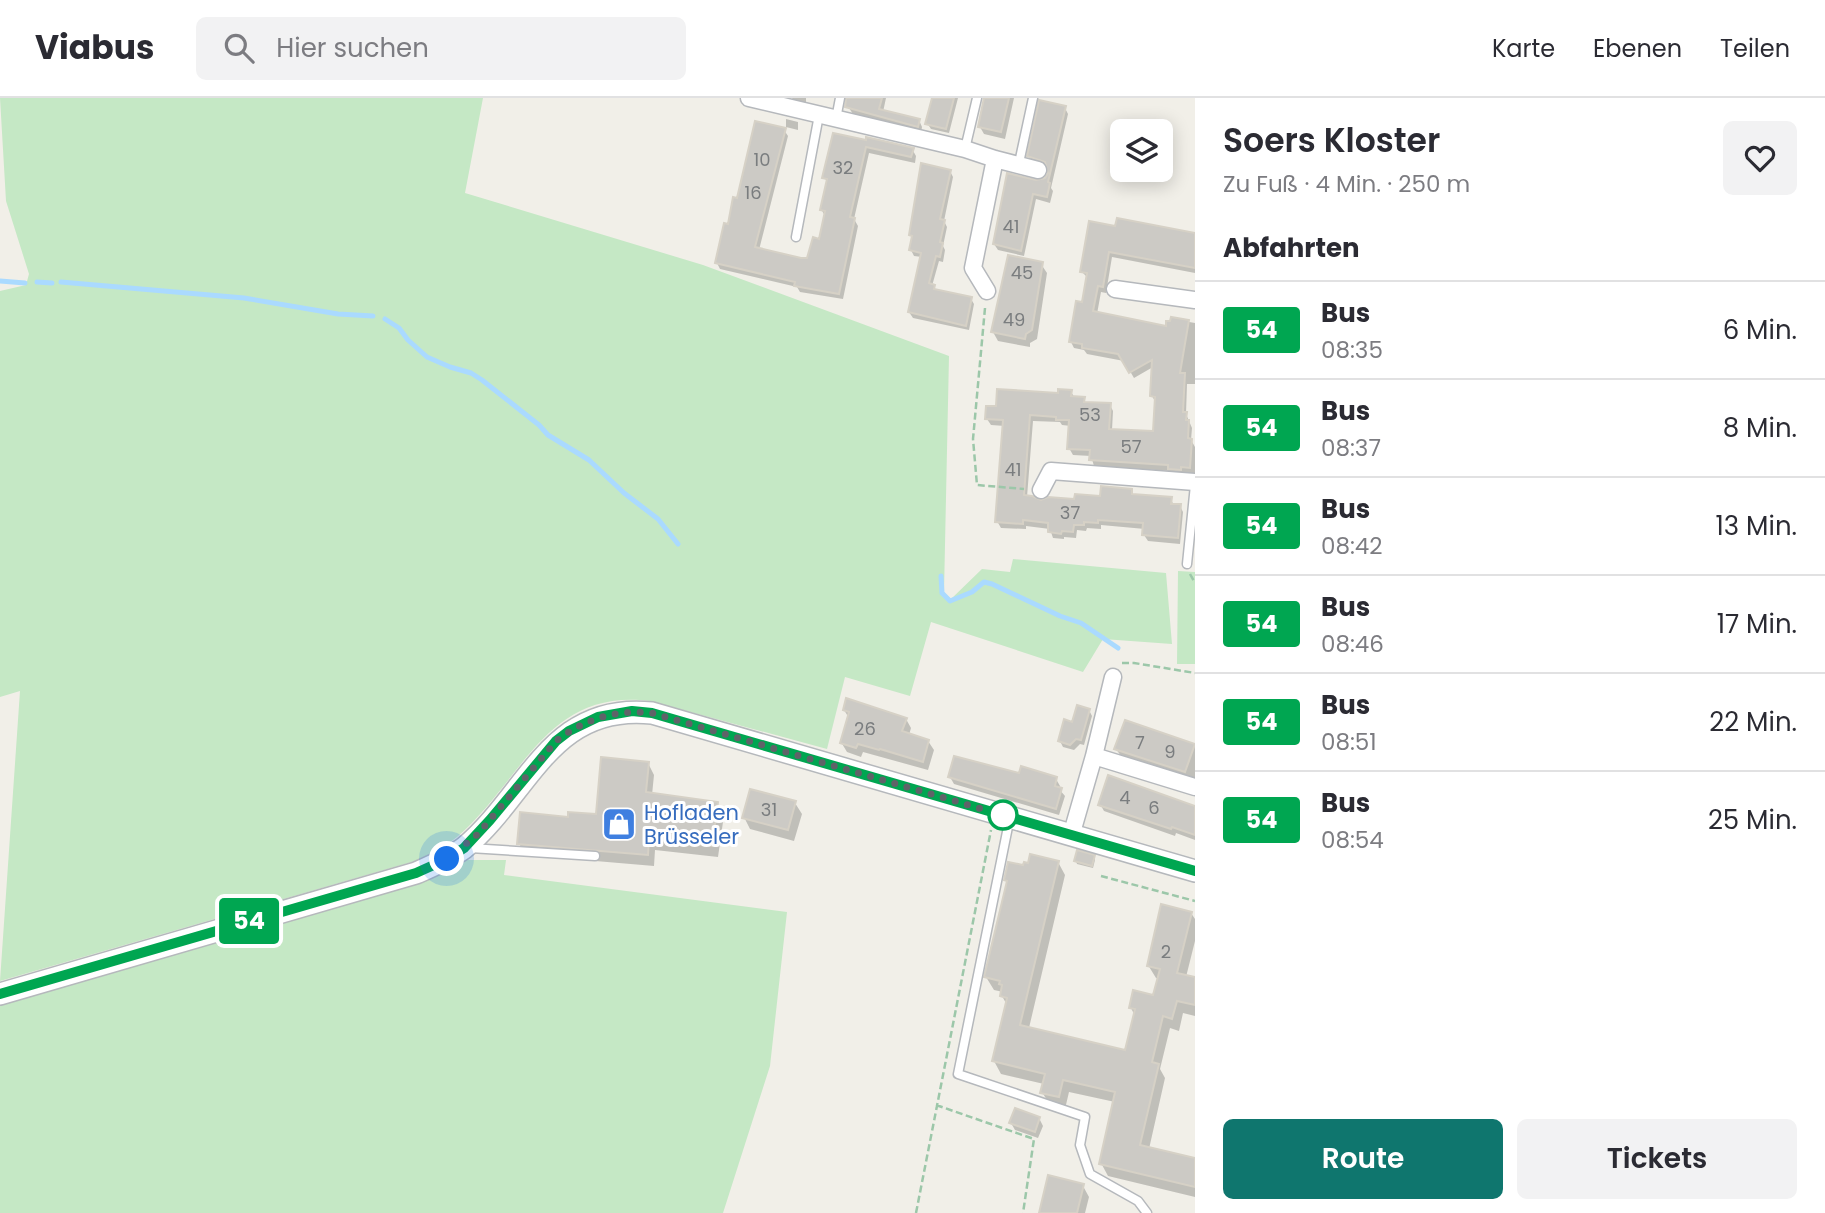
<!DOCTYPE html>
<html lang="de">
<head>
<meta charset="utf-8">
<style>
	:root { --surface:#fff; --page:#f2f2f3; --text:#2b2b33; --muted:#7c7c81; --line:#e1e1e2; --accent:#0f766e }
	body { margin:0; font-family:Poppins,sans-serif; background:var(--page); color:var(--text); height:100vh; display:flex; flex-direction:column; font-size:26px; white-space:nowrap }
	* { box-sizing:border-box; margin:0 }
	p { font-size:23px; color:var(--muted) }
	.icon { flex:none; width:38px; height:38px; fill:none; stroke:currentColor; stroke-width:2; stroke-linecap:round; stroke-linejoin:round }
	.map { position:relative; flex:1; overflow:hidden }
	.panel { display:flex; flex-direction:column; background:var(--surface); width:630px }
	.panel>* { flex:none }
	.badge { padding:0 14px; border-radius:5px; font-size:24px; line-height:46px }
	.tools { position:absolute; left:1110px; top:21px; display:grid; gap:14px }
	.tools a { display:grid; place-items:center; width:63px; height:63px; border-radius:10px; background:var(--surface); box-shadow:0 4px 18px #0003; font-size:35px }
	.you { position:absolute; width:35px; height:35px; margin:-18px; border:5px solid #fff; border-radius:50%; background:#1a73e8; box-shadow:0 0 0 10px #1a73e833 }
	.map>.badge { position:absolute; translate:-50% -50%; box-shadow:0 0 0 4px #fff }
	h2 { padding:0 28px; font-size:26px; line-height:63px }
	.round { display:grid; place-items:center; flex:none; width:74px; height:74px; border-radius:10px; background:var(--page) }
	.headline { display:flex; align-items:center; justify-content:space-between; height:119px; padding:0 28px }
	h1 { font-size:33px; font-weight:600; line-height:52px }
	.cta { display:flex; gap:14px; margin-top:auto; padding:14px 28px }
	.cta a { flex:1; height:80px; border-radius:10px; background:var(--accent); color:#fff; font-size:28px; font-weight:600; line-height:80px; text-align:center }
	.cta a+a { background:var(--page); color:var(--text) }
	ul { padding:0; list-style:none }
	li { display:flex; align-items:center; gap:21px; height:98px; padding:0 28px; border-top:2px solid var(--line) }
	li div { flex:1 }
	li b { display:block; font-size:26px }
	li em { font-style:normal }
	li .badge { min-width:77px; font-weight:700; text-align:center }
	header { display:flex; align-items:center; gap:42px; box-sizing:border-box; height:98px; padding:0 35px; background:var(--surface); border-bottom:2px solid var(--line) }
	header strong { font-size:33px }
	nav { display:flex; gap:38px; margin-inline-start:auto; font-size:24px }
	.search { width:490px; height:63px; background:var(--page); display:flex; align-items:center; gap:18px; box-sizing:border-box; padding:0 24px; border-radius:10px; color:var(--muted); font-size:26px }
	main { display:flex; flex:1; min-height:0 }
	.map>svg:first-child { display:block }
	.green { fill:#c5e8c5 }
	.shadow { fill:#0003 }
	.lines { fill:none; stroke-linecap:round; stroke-linejoin:round }
	.stream { stroke:#aadaff; stroke-width:5 }
	.building { fill:#cccac5; stroke:#d6d1c6; stroke-width:2 }
	.service-casing { stroke:#b5b8bc; stroke-width:11 }
	.minor-casing { stroke:#b5b8bc; stroke-width:19 }
	.tertiary-casing { stroke:#b5b8bc; stroke-width:24 }
	.path { stroke:#9cc7a9; stroke-width:2.5; stroke-dasharray:7 3.5; stroke-linecap:butt }
	.service { stroke:#fff; stroke-width:8 }
	.minor { stroke:#fff; stroke-width:16 }
	.tertiary { stroke:#fff; stroke-width:21 }
	.line-casing { stroke:#fff; stroke-width:16 }
	.line { stroke:#00a651; stroke-width:10 }
	.walk { stroke:#5f6368; stroke-width:7; stroke-dasharray:0 12.6 }
	.stop-dot { fill:#fff; stroke:#00a651; stroke-width:3.5 }
	.labels { text-anchor:middle; dominant-baseline:central; stroke-width:6; stroke-linejoin:round; paint-order:stroke }
	.number-label { font-size:18px; fill:#7a7d7f }
	.shop-label { font-size:21px; fill:#366cbe; stroke:#fff; text-anchor:start }
</style>
</head>
<body>
<header>
<strong>Viabus</strong>
<div class="search"><svg class="icon" aria-label="search" viewBox="0 0 24 24"><circle cx="10" cy="10" r="6"/><path d="M15 15l6 6"/></svg>Hier suchen</div>
<nav><a>Karte</a><a>Ebenen</a><a>Teilen</a></nav>
</header>
<main>
<div class="map">
<svg width="1195" height="1115" viewBox="0 0 1195 1115">
	<rect width="100%" height="100%" fill="#f1efe8"/>
	<path class="green" d="M0 0H483L465 95 703 167 949 258 944 494 951 501 982 471 1010 474 1013 461 1166 475 1172 546 1103 541 1083 574 931 524 910 598 845 579 827 651 650 603C546 590 523 682 457 739 445 749 430 756 415 763L0 883 20 593 0 599V193L26 187 29 176 6 103Z
		M1178 473 1195 474V566H1177Z
		M460 762H506L504 777 787 814 770 968 723 1115H0V905Z"/>
	<path class="shadow" d="M792 0H806V6L794 3Z
		M852 0H886L883 14 919 22 922 29 921 35 853 16 849 10Z
		M933 0H958L949 35 931 31 927 25Z
		M986 0H1014L1005 41 984 36 980 29Z
		M1065 10 1068 16 1051 90 1053 93 1050 105 1036 101 1024 158 998 152 994 146 1036 84 1046 81 1050 76 1048 70 1033 65 1029 58Z
		M786 21 798 24V32L786 29Z
		M784 32 788 38 759 152 809 162 821 143 825 118 821 111 828 85 824 79 834 37 912 51 916 58 915 65 869 55 854 121 858 128 843 201 800 194 797 189 720 171 717 165 738 102Z
		M950 73 953 79 944 123 947 129 943 148 945 152 943 164 939 163 932 188 936 192 971 201 974 206 969 232 913 220 909 214 922 159 914 158 911 152 913 141 911 137Z
		M1117 130 1195 136V175L1112 159 1106 195 1101 194 1097 216 1167 230 1172 221 1195 225V286H1187L1186 316 1192 330 1191 342 1195 349V376L1174 377 1171 373 1094 368 1091 358 1073 357 1069 350 1071 328 1062 327 1060 324 1033 323 1027 399 1041 404 1076 403 1131 392 1134 398 1171 401 1174 408H1180L1183 414 1180 446 1148 443 1144 437 1145 431 1101 427V431L1087 430 1086 433 1077 432 1076 440 1064 439V441L1053 440 1050 431 1026 428V431L1001 430 997 423 1005 328 991 327 987 321 1071 294 1075 300 1084 301 1086 306 1110 307 1113 313 1112 332 1155 335 1156 305 1152 298 1153 269 1134 280 1124 263 1087 256 1084 252 1074 250 1071 244 1083 206 1088 180 1082 174Z
		M1041 166 1047 175 1037 241 1030 245V249L998 243 993 234Z
		M844 612 906 621 911 630 909 637 928 643 934 652 928 672 863 654 861 659 847 654 841 644 849 620Z
		M1089 612 1092 618 1084 647 1080 646 1074 652 1063 649 1060 643 1073 626Z
		M1126 624 1195 647V682L1121 658 1116 651Z
		M648 665 654 677 652 697 717 706 724 717 718 759 655 752 654 768 525 757 519 745 570 721 597 718Z
		M1020 677 1056 681 1060 688 1059 691 1065 698 1059 717 954 686 950 679Z
		M795 705 802 716 794 743 750 731 744 719Z
		M1100 706 1195 709V742L1176 735 1175 738 1104 713Z
		M1094 759 1095 762 1093 770 1077 766 1076 763Z
		M1058 764 1065 777 1029 930 1127 954 1135 918 1131 910 1155 899 1159 881 1156 880 1148 867 1191 815 1195 821V843L1186 879 1195 881V918L1183 915 1179 933 1170 930 1160 971 1165 980 1149 1051 1195 1062V1099L1108 1078 1101 1065 1115 1004 1069 994 1065 1011 1050 1007 1042 994 1044 986 1001 976 994 963 1007 907 1002 898 1003 894 994 892 986 879 1008 787 1006 782 1024 769Z
		M1039 1020 1043 1028 1038 1040 1015 1032 1011 1025Z
		M1083 1088 1089 1099 1085 1115H1041Z"/>
	<g class="lines">
		<path class="stream" d="M0 183 25 185
			M37 184 52 185
			M61 184 244 200 338 216 373 218
			M385 221 399 230 408 242 427 259 450 269 471 275 482 282 539 327 548 337 589 362 624 395 658 421 678 446
			M941 478 942 495 950 503 972 494 984 484 992 486 1060 518 1081 525 1118 550"/>
	</g>
	<path class="building" d="M846 0H882L879 11 920 21 918 29 845 9Z
		M932 0H954L946 31 925 26Z
		M984 0H1009L1001 34 978 29Z
		M1039 2 1066 8 1048 84 1050 85 1047 99 1033 96 1021 153 993 146 1007 75 1036 82 1045 80 1048 75 1045 64 1027 58Z
		M755 23 786 30 755 149 801 160H807L813 139 819 141 825 113 820 112 827 81 822 80 833 35 866 42V39L914 50 911 59 866 49 850 119 855 120 839 196 794 188 795 184 715 165 724 125 728 126 733 99 737 100Z
		M921 65 951 72 940 121 945 122 940 144 943 145 940 159 936 158 929 185 935 187 934 191 972 199 966 228 908 214 921 155 909 152 912 138 909 137Z
		M1117 120 1195 135V170L1109 154 1103 189 1098 188 1093 213 1166 228V223H1170L1171 219 1189 222 1180 275H1185L1183 314H1187L1186 322H1189L1188 340 1192 341 1190 370 1181 369V372L1168 371V367L1089 362 1090 352 1067 351 1069 322H1056V319L1030 317 1024 397 1032 398 1041 402 1048 399 1074 401 1075 396 1100 398 1101 388 1132 391V396L1172 399 1171 406H1181L1178 440 1142 437 1143 425 1098 422V425L1084 424V427H1074L1073 434 1062 433 1061 436 1048 434V425L1023 422V426L995 424 1003 322 985 321 986 308H996L997 291 1058 295V291L1072 292 1071 298 1085 299 1084 304 1111 305 1109 331 1153 333 1155 299 1150 298 1152 262 1129 275 1118 256 1082 250V246L1069 244 1076 203 1082 204 1087 175 1080 174 1089 123 1115 128Z
		M1008 157 1043 164 1032 232 1026 236 1025 241 991 234Z
		M846 600 907 620 902 633 929 642 923 664 880 651 879 652 858 646 856 650 840 645 849 614 843 612Z
		M1077 607 1090 611 1081 642 1076 641 1070 647 1058 643 1064 621 1072 624Z
		M1125 622 1195 646 1185 674 1114 651Z
		M954 658 1019 675 1021 668 1057 679 1055 688 1062 690 1056 711 948 679Z
		M601 659 649 664 646 694 718 704 712 748 649 741 648 757 517 746 520 714 568 719V714L596 716Z
		M1108 677 1195 708V737L1172 729 1171 731 1098 707Z
		M750 691 796 703 788 732 742 720Z
		M1077 752 1095 757 1092 768 1074 763Z
		M1030 756 1059 763 1020 927 1125 952 1135 911 1129 910 1133 892 1153 897 1160 871 1147 868 1161 806 1192 814 1177 875 1195 879V907L1177 903 1172 921 1163 918 1152 964 1159 966 1140 1047 1195 1060V1089L1099 1066 1115 994 1063 982 1059 999 1040 995 1045 976 992 963 1007 900 1000 898 1002 887 999 886 1000 883 984 879 1007 783 1004 782 1008 764 1023 767 1024 764 1028 765Z
		M1015 1010 1040 1019 1035 1034 1009 1025Z
		M1048 1077 1084 1086 1077 1115H1039Z"/>
	<g class="lines">
		<g class="service-casing">
			<path id="service" d="M836 21 840 0
				M965 51 977 0
				M1019 65 1033 0
				M796 139 819 17
				M1187 466 1195 387
				M1010 719 958 976 1085 1019 1080 1047 1090 1076 1138 1103 1147 1115
				M470 750 595 758"/>
		</g>
		<g class="minor-casing">
			<path id="minor" d="M749 0 965 51 995 61 1038 72
				M1115 191 1195 202
				M987 193 973 170 995 61
				M1041 392 1051 373 1195 384
				M1094 658 1113 579
				M1071 738 1094 658 1195 689"/>
		</g>
		<g class="tertiary-casing">
			<path id="tertiary" d="M0 896 416 775C432 768 449 761 464 750 529 696 550 604 652 615L1195 773"/>
		</g>
		<path class="path" d="M985 210 973 341 977 387 1024 391
			M1190 476 1195 485
			M1122 565H1134L1195 575
			M1101 778 1195 803
			M936 1007 1034 1041 1023 1115
			M916 1115 991 732"/>
		<use href="#service" class="service"/>
		<use href="#minor" class="minor"/>
		<use href="#tertiary" class="tertiary"/>
	</g>
	<g class="lines">
		<g class="line-casing">
			<path id="line" d="M0 896 416 775 447 761 464 750 490 722 556 643 569 633 598 619 632 613 652 615 1195 773"/>
		</g>
		<use href="#line" class="line"/>
		<path class="walk" d="M447 761 478 736 556 643C585 621 616 611 652 615L1003 717"/>
	</g>
	<defs>
		<g id="shop-square" transform="scale(1.75)"><rect x="-9" y="-9" width="18" height="18" rx="4" fill="#3f7fe0" stroke="#fff"/><path d="M-5-2.5h2.3a2.7 3.5 0 0 1 5.4 0H5L5.5 6h-11ZM-1.5-2.5h3a1.5 2.3 0 0 0-3 0Z" fill="#fff"/></g>
	</defs>
	<g fill-rule="evenodd">
		<use href="#shop-square" x="619" y="726"/>
	</g>
	<circle class="stop-dot" cx="1003" cy="717" r="14"/>
	<g class="labels">
		<g class="number-label">
			<text x="762" y="61">10</text>
			<text x="843" y="69">32</text>
			<text x="753" y="94">16</text>
			<text x="1011" y="128">41</text>
			<text x="1022" y="174">45</text>
			<text x="1014" y="221">49</text>
			<text x="1090" y="316">53</text>
			<text x="1131" y="348">57</text>
			<text x="1013" y="371">41</text>
			<text x="1070" y="414">37</text>
			<text x="865" y="630">26</text>
			<text x="1140" y="644">7</text>
			<text x="1170" y="653">9</text>
			<text x="1125" y="699">4</text>
			<text x="1154" y="709">6</text>
			<text x="769" y="711">31</text>
			<text x="1166" y="853">2</text>
		</g>
		<g class="shop-label">
			<text x="644" y="714">Hofladen<tspan x="644" dy="24">Brüsseler</tspan></text>
		</g>
	</g>
</svg>
<div class="tools">
<a><svg class="icon" aria-label="layers" viewBox="0 0 24 24"><path d="M12 4l9 5-9 5-9-5zM3 14l9 5 9-5"/></svg></a>
</div>
<div class="you" style="left:447px;top:761px"></div>
<b class="badge" style="left:249px;top:823px;background:#00a651;color:#fff">54</b>
</div>
<section class="panel">
<div class="headline"><div><h1>Soers Kloster</h1><p>Zu Fuß · 4 Min. · 250 m</p></div><a class="round"><svg class="icon" aria-label="heart" viewBox="0 0 24 24"><path d="M12 20l-8-8c-3-5 5-10 8-4 3-6 11-1 8 4z"/></svg></a></div>
<h2>Abfahrten</h2>
<ul>
<li><span class="badge" style="background:#00a651;color:#fff">54</span><div><b>Bus</b><p>08:35</p></div><em>6 Min.</em></li>
<li><span class="badge" style="background:#00a651;color:#fff">54</span><div><b>Bus</b><p>08:37</p></div><em>8 Min.</em></li>
<li><span class="badge" style="background:#00a651;color:#fff">54</span><div><b>Bus</b><p>08:42</p></div><em>13 Min.</em></li>
<li><span class="badge" style="background:#00a651;color:#fff">54</span><div><b>Bus</b><p>08:46</p></div><em>17 Min.</em></li>
<li><span class="badge" style="background:#00a651;color:#fff">54</span><div><b>Bus</b><p>08:51</p></div><em>22 Min.</em></li>
<li><span class="badge" style="background:#00a651;color:#fff">54</span><div><b>Bus</b><p>08:54</p></div><em>25 Min.</em></li>
</ul>
<div class="cta"><a>Route</a><a>Tickets</a></div>
</section>
</main>
</body>
</html>
